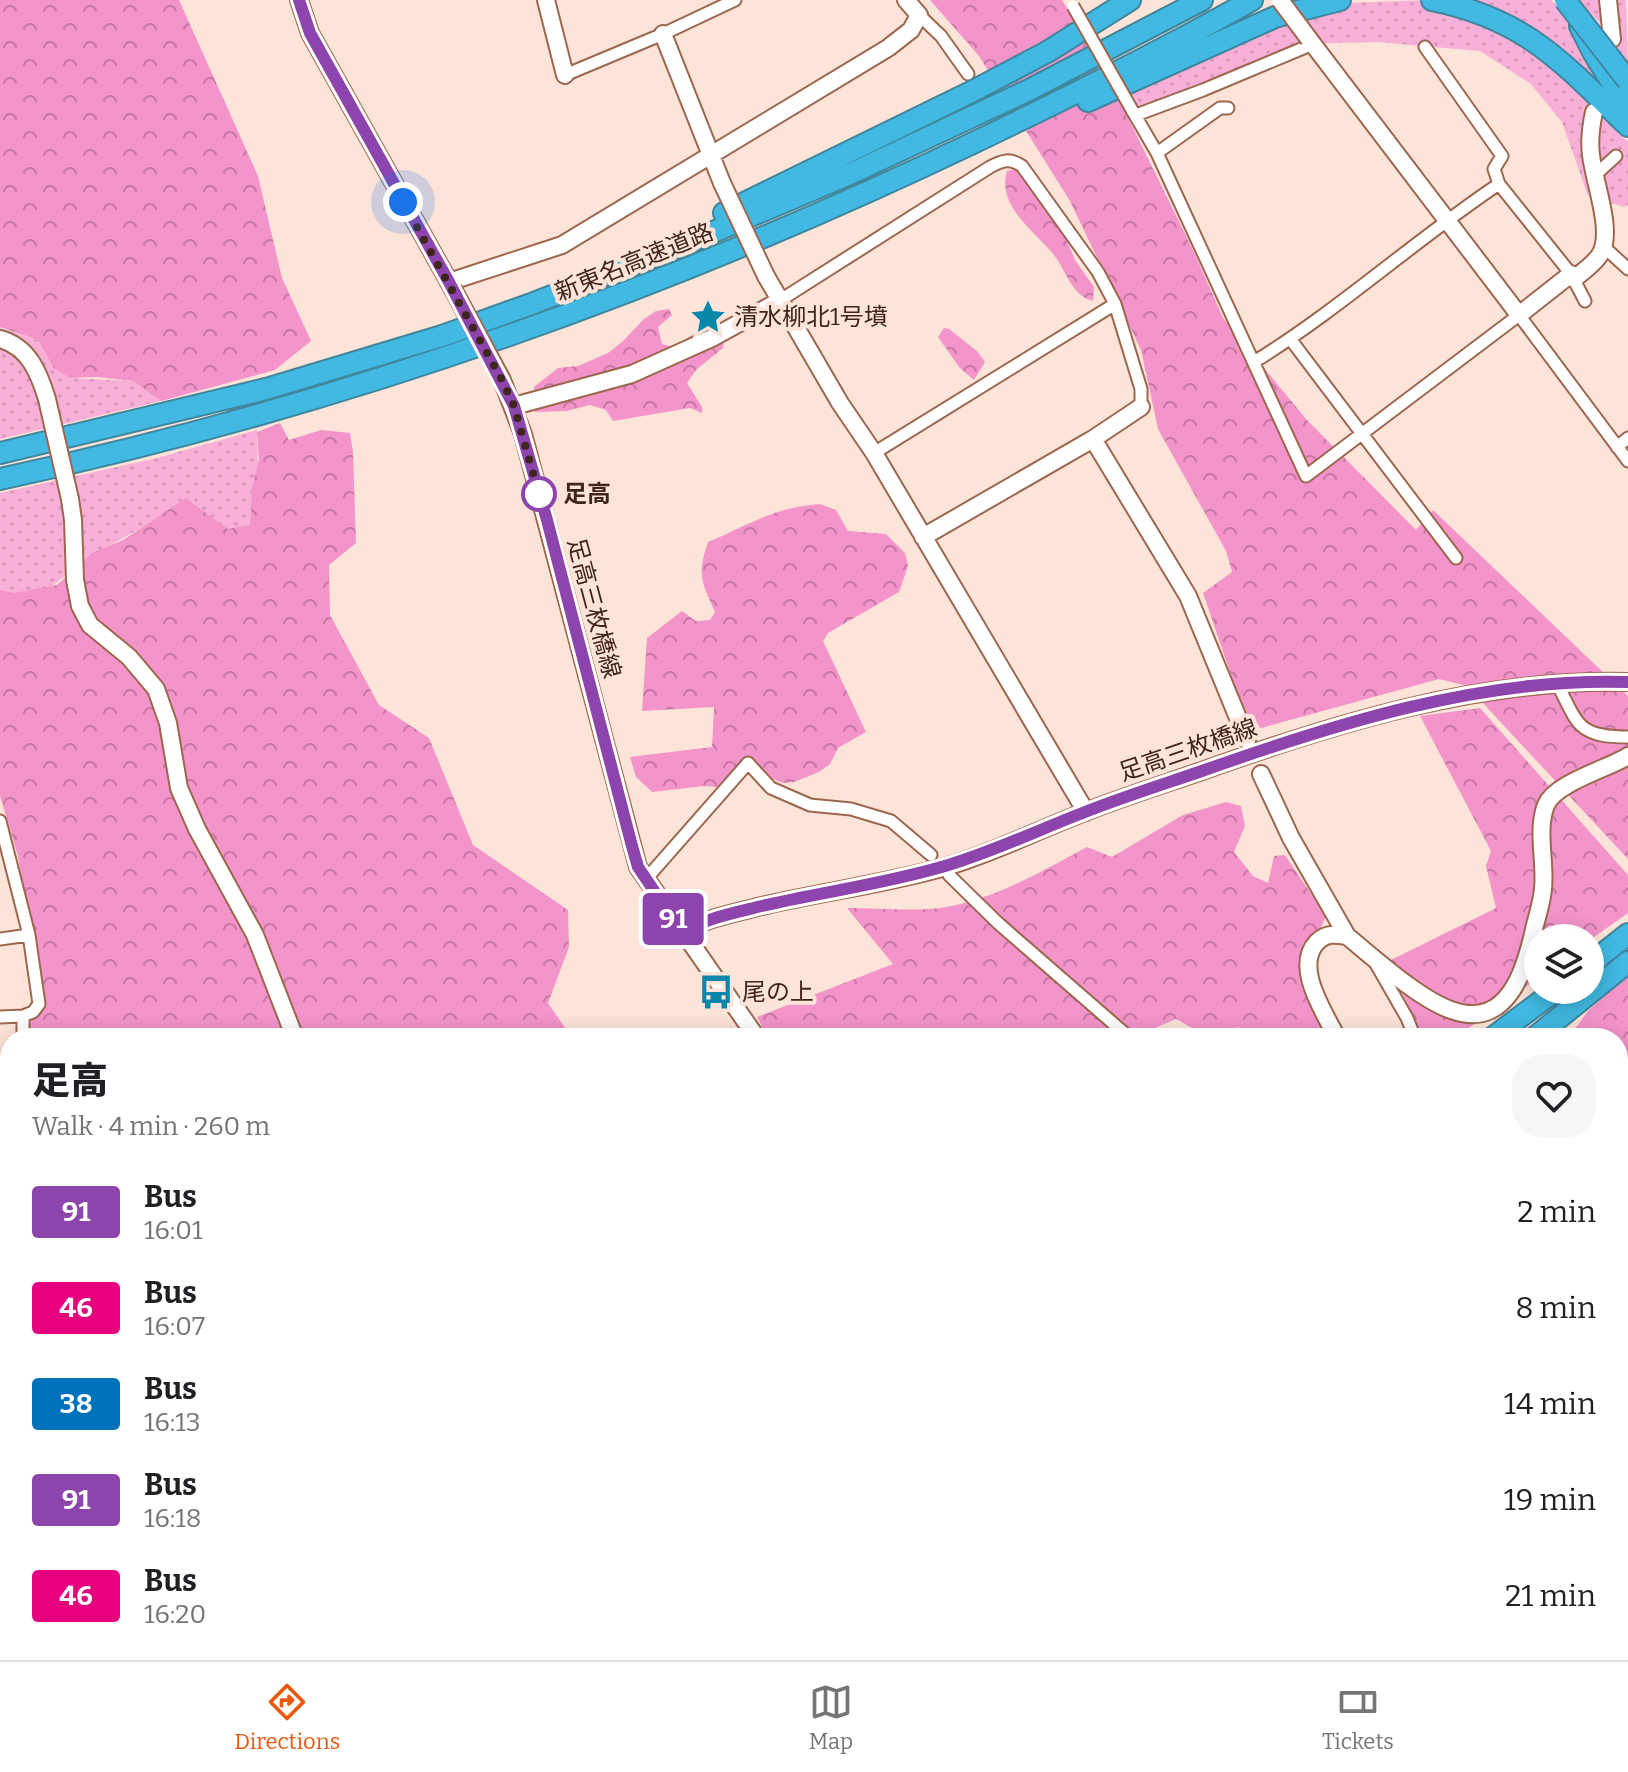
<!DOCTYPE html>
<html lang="en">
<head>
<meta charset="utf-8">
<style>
	:root { --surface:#fff; --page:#f6f6f6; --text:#202124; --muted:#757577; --line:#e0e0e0; --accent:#ea580c }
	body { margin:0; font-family:Bitter,"Noto Sans JP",serif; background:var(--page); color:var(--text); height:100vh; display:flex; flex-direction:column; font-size:30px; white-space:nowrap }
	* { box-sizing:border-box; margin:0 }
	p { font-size:26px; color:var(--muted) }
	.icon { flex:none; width:44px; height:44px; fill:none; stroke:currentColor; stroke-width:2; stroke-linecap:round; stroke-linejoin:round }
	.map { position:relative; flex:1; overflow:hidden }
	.panel { position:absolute; left:0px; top:1028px; width:1628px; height:632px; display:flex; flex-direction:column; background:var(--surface); border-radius:32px 32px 0 0; box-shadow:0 4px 20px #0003 }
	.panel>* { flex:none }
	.badge { padding:0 16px; border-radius:6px; font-size:28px; line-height:52px }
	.fabs { position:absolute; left:1524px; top:924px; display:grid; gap:16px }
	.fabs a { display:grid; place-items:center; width:80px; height:80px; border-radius:50%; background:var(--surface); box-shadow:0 4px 20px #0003; font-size:40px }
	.you { position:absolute; width:40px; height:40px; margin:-20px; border:6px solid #fff; border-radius:50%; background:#1a73e8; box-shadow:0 0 0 12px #1a73e833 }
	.map>.badge { position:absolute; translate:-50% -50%; box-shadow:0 0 0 4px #fff }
	.round { display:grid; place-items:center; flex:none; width:84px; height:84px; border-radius:32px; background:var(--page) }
	.summary { display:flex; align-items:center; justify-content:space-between; height:136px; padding:0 32px }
	h1 { font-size:38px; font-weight:800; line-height:60px }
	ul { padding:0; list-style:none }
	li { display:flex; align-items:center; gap:24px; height:96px; padding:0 32px }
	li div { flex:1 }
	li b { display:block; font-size:30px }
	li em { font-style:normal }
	li .badge { min-width:88px; font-weight:700; text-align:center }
	.dock { display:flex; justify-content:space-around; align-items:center; height:112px; border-top:2px solid var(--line); background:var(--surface); font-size:22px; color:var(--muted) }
	.dock a { display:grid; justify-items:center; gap:4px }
	.dock .current { color:var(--accent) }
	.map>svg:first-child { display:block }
	.grass { fill:url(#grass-dots) }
	.forest { fill:url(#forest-crowns) }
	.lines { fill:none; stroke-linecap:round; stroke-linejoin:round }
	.street-casing { stroke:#9d674e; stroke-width:15 }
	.secondary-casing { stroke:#9d674e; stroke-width:20 }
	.highway-casing { stroke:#40869d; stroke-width:24 }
	.street { stroke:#fff; stroke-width:11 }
	.secondary { stroke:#fff; stroke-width:16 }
	.highway { stroke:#41b9e2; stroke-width:20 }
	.street-bridge-casing { stroke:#9d674e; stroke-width:15; stroke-linecap:butt }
	.secondary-bridge-casing { stroke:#9d674e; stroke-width:20; stroke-linecap:butt }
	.highway-bridge-casing { stroke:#40869d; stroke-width:24; stroke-linecap:butt }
	.street-bridge { stroke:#fff; stroke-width:11 }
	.secondary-bridge { stroke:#fff; stroke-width:16 }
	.highway-bridge { stroke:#41b9e2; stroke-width:20 }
	.line-casing { stroke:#fff; stroke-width:18 }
	.line { stroke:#8e44ad; stroke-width:12 }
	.walk { stroke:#3e261c; stroke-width:8; stroke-dasharray:0 14.4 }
	.stop-dot { fill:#fff; stroke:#8e44ad; stroke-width:4 }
	.labels { text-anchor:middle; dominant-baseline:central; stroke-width:8; stroke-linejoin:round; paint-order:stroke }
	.street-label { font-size:24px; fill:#3e261c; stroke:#fde4d9 }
	.poi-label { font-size:24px; fill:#3e261c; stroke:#fde4d9; text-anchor:start }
	.stop-label { font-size:24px; font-weight:bold; fill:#3e261c; stroke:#fde4d9; text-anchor:start }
</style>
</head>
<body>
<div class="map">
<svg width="1628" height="1660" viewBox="0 0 1628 1660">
	<defs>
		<pattern id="grass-dots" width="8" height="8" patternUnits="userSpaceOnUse" patternTransform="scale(2)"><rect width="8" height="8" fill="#f8b0d8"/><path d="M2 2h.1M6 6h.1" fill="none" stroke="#d697b9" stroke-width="1.8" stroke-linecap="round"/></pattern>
		<pattern id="forest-crowns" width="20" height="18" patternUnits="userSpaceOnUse" patternTransform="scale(2)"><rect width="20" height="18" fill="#f394cb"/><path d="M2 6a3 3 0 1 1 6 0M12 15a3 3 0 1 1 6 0" fill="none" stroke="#c679a4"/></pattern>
	</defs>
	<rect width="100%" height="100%" fill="#fde4d9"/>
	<path class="grass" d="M1431 0 1499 26 1574 82 1590 100 1588 196 1562 122 1531 84 1480 51 1377 42 1301 44 1139 111 1131 90 1281 17 1347 3Z
		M1454 0H1551L1567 16 1601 82 1595 86Z
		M1578 0H1626L1628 65 1604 27Z
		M1601 117 1628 142V205L1624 207 1608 202 1599 156Z
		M0 328 38 340 53 367 69 378 133 381 161 401 0 439Z
		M257 430 258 465 251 525 233 533 193 503 151 522 86 559 52 586 3 598 0 592V493L157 458Z
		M1302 1650H1429L1428 1660H1299Z"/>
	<path class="forest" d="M0 0H179L258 176 282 278 311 341 275 370 161 401 133 381 97 377 69 378 53 367 38 340 0 327Z
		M930 0H1062L1101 63 1194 252 1223 318 1306 419 1416 530 1433 510 1628 696V859L1467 686 1439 679 1250 731 1203 593 1232 572 1226 551 1158 429 1141 350 1070 201 979 56Z
		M1015 169 1027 179 1064 234 1075 260 1094 287 1093 301C1071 295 1067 272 1054 255 1036 232 996 206 1007 171Z
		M669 309 672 315 658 327 662 344 673 347 702 329 720 326 725 334 723 348 696 370 687 383 702 407V413L690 408 613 421 606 410 590 405 567 411 535 412 534 387 558 368 578 366 608 353 622 342 644 319 656 311Z
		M944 328 949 329 977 351 985 362 974 380 960 368 938 337Z
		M280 423 289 440 321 430 350 433 353 452 356 543 329 565 330 615 379 705 429 738 473 845 568 910 569 947 548 1003 572 1038H23V1028L39 1003 18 856 0 796V590L14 593 57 585 92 553 123 540 186 498 228 529 250 525 252 489 259 459 257 432Z
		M820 504 836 510 848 531 886 534 905 553 908 566 899 592 828 633 823 641 866 732 838 748 830 764 819 772 794 782 783 783 770 778 751 760 718 787 704 786 652 792 636 777 630 757 712 747 714 707 642 711 647 638 682 611 696 621 710 620 715 612C701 581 697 575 708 542 749 525 774 507 820 504Z
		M1480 708 1628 875V913L1590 940V938H1538V978L1455 1038H1424L1387 962 1496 908 1486 866 1491 851 1420 716Z
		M1226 802 1241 806 1245 826 1234 852 1253 876 1268 883 1274 856 1285 855 1326 916 1319 932 1300 954 1303 972 1332 1038H1245L1239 1027 1210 1038 1176 1019 1141 1034V1038H768L757 1017 893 964 847 908C877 908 918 912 946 907 997 898 1042 871 1087 847L1112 857 1183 815Z
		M1628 975V1141L1618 1139V1038H1568L1588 1011Z
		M1628 1332V1660H1428L1429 1650H1618V1337Z
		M0 1564H10V1650H388L390 1660H0Z
		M517 1650H764L779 1660H574L567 1651 521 1657Z"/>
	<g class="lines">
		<g class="street-casing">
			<path id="street" d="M919 15 941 36 968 74
				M1425 47 1502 156 1494 169 1499 184 1571 274 1585 301
				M565 75 663 34 735 0
				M1132 110 1157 153 1306 476 1519 315 1628 461
				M1136 115 1203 90 1313 44
				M1157 153 1220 108H1228
				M1594 176 1616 156
				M1603 246 1628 269
				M779 301 990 167C1003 160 1010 158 1022 166L1098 272 1115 304 1141 389V407
				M1291 340 1456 558
				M1254 362C1340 309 1415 240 1499 184
				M1617 447 1628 438
				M874 453 1115 304
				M1557 683C1578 725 1578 737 1628 737
				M0 821 29 935 39 1004 33 1012 23 1016V1038
				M949 875 998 923 1130 1038
				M646 879 748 763 771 788 810 805 851 809 891 821 931 855
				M0 939 29 935
				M1376 964 1407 1018 1415 1038
				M0 1017 23 1016
				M1618 1210 1628 1244
				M1618 1316 1628 1330
				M0 1457 10 1459
				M1618 1573 1628 1607
				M103 1650 105 1660
				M515 1650 521 1657 537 1658 549 1650
				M980 1654 1013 1650
				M1148 1660 1152 1650"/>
		</g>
		<g class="secondary-casing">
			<path id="secondary" d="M299 0 310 33 453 289
				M546 0 565 75
				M1608 0 1612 39
				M663 34 722 183
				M1309 39 1519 315 1571 274 1574 279C1583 271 1595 264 1601 253 1613 229 1594 182 1591 155 1589 140 1591 126 1594 112
				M766 276 840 403 874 453 1086 812
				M449 282 562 245 888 48 911 30 919 15 906 0
				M0 339C29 347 39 373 47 399
				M502 380 523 434 638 867 757 1038
				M514 406 632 374 712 338 779 301
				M1093 439 1188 596 1247 740
				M70 499 73 520 75 580 80 606 90 625 129 657 156 689 168 723 179 788 197 829 255 935 295 1038
				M923 537 1093 439 1141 407
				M1261 774 1291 838 1347 936
				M682 932C707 918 734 913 762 906 822 892 884 884 945 867 993 853 1038 830 1085 812 1123 797 1161 785 1199 772 1336 723 1481 678 1628 682
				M1337 1038C1325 1013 1293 967 1317 942 1326 933 1335 934 1347 936 1374 958 1419 999 1451 1010 1509 1031 1526 967 1535 925 1538 914 1542 901 1543 889 1546 863 1536 830 1546 805 1555 783 1607 769 1628 756
				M0 1084 10 1083
				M0 1477 10 1476
				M469 1650 471 1660
				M567 1650 571 1660
				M781 1650 807 1653 832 1650
				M979 1650 981 1660"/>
		</g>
		<g class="highway-casing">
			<path id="highway" d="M1432 0C1526 19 1563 63 1628 126
				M1580 26 1593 52 1628 109
				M1088 101 1275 17 1340 0
				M724 213 971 92 1047 52 1130 0
				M0 453 266 389 442 336 534 303 685 244 852 173 1031 89 1202 0
				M0 479C340 406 662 292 975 142 1069 97 1162 51 1252 0
				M1590 964 1628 934
				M1492 1038 1556 990
				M1534 1038 1628 962
				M0 1535 10 1534
				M0 1551H10
				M1175 1660 1182 1650
				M1203 1660 1206 1650
				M1223 1660 1226 1650"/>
		</g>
		<use href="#street" class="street"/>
		<use href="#secondary" class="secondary"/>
		<use href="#highway" class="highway"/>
		<g class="street-bridge-casing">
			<path id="street-bridge" d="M1073 6 1132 110"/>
		</g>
		<g class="secondary-bridge-casing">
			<path id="secondary-bridge" d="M1280 0 1309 39
				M722 183 766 276
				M453 289 502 380
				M47 399 70 499"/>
		</g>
		<g class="highway-bridge-casing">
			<path id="highway-bridge" d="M1565 0 1628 81"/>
		</g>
		<use href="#street-bridge" class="street-bridge"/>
		<use href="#secondary-bridge" class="secondary-bridge"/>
		<use href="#highway-bridge" class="highway-bridge"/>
	</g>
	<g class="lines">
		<g class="line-casing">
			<path id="line" d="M299 0 310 33 449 282 514 406 547 520 632 846 638 867 682 932C707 918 734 913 762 906 822 892 884 884 945 866 993 852 1038 830 1085 812 1123 797 1161 785 1199 772 1334 724 1483 677 1628 682"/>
		</g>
		<use href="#line" class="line"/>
		<path class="walk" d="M403 202 502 380 514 406 541 501 539 494"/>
	</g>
	<defs>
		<g id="sight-bare" transform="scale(2.76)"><path d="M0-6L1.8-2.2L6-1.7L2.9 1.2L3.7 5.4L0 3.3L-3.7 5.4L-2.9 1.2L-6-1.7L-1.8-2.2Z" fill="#0987aa" stroke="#fde4d9" stroke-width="2.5" paint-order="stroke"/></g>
		<g id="bus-bare" transform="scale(2.76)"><path d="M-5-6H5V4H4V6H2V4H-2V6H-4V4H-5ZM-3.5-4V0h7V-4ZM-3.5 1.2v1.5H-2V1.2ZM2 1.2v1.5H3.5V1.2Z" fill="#0987aa" stroke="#fde4d9" stroke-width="2.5" paint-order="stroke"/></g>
	</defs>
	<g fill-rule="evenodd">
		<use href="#sight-bare" x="708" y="317"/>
		<use href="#bus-bare" x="716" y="992"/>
	</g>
	<circle class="stop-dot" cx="539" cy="494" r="16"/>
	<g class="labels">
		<g class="street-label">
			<text transform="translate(634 262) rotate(-22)">新東名高速道路</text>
			<text transform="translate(594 608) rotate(75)">足高三枚橋線</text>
			<text transform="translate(1188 750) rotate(-19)">足高三枚橋線</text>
		</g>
		<g class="poi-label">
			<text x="734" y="317">清水柳北1号墳</text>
			<text x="742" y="992">尾の上</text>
		</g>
		<g class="stop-label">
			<text x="563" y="494">足高</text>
		</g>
	</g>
</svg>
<div class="fabs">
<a><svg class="icon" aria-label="layers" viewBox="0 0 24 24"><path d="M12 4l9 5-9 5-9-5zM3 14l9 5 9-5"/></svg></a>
</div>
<div class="you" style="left:403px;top:202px"></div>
<b class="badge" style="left:673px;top:919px;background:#8e44ad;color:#fff">91</b>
<section class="panel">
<div class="summary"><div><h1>足高</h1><p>Walk · 4 min · 260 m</p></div><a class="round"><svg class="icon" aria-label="heart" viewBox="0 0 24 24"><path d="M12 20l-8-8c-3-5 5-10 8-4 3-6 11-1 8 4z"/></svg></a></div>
<ul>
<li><span class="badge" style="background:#8e44ad;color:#fff">91</span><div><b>Bus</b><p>16:01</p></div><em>2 min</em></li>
<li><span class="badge" style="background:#e6007e;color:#fff">46</span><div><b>Bus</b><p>16:07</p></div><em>8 min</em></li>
<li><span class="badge" style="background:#0072bc;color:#fff">38</span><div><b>Bus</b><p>16:13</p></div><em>14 min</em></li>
<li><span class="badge" style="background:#8e44ad;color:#fff">91</span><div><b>Bus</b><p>16:18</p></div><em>19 min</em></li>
<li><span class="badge" style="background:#e6007e;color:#fff">46</span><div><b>Bus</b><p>16:20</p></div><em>21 min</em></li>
</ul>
</section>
</div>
<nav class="dock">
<a class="current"><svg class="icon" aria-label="directions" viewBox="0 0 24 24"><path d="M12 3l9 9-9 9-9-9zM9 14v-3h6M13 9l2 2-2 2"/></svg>Directions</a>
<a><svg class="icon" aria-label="map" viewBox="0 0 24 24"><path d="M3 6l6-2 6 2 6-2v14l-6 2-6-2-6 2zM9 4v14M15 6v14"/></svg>Map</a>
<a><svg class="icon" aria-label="tickets" viewBox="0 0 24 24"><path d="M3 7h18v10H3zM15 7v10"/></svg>Tickets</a>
</nav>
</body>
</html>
